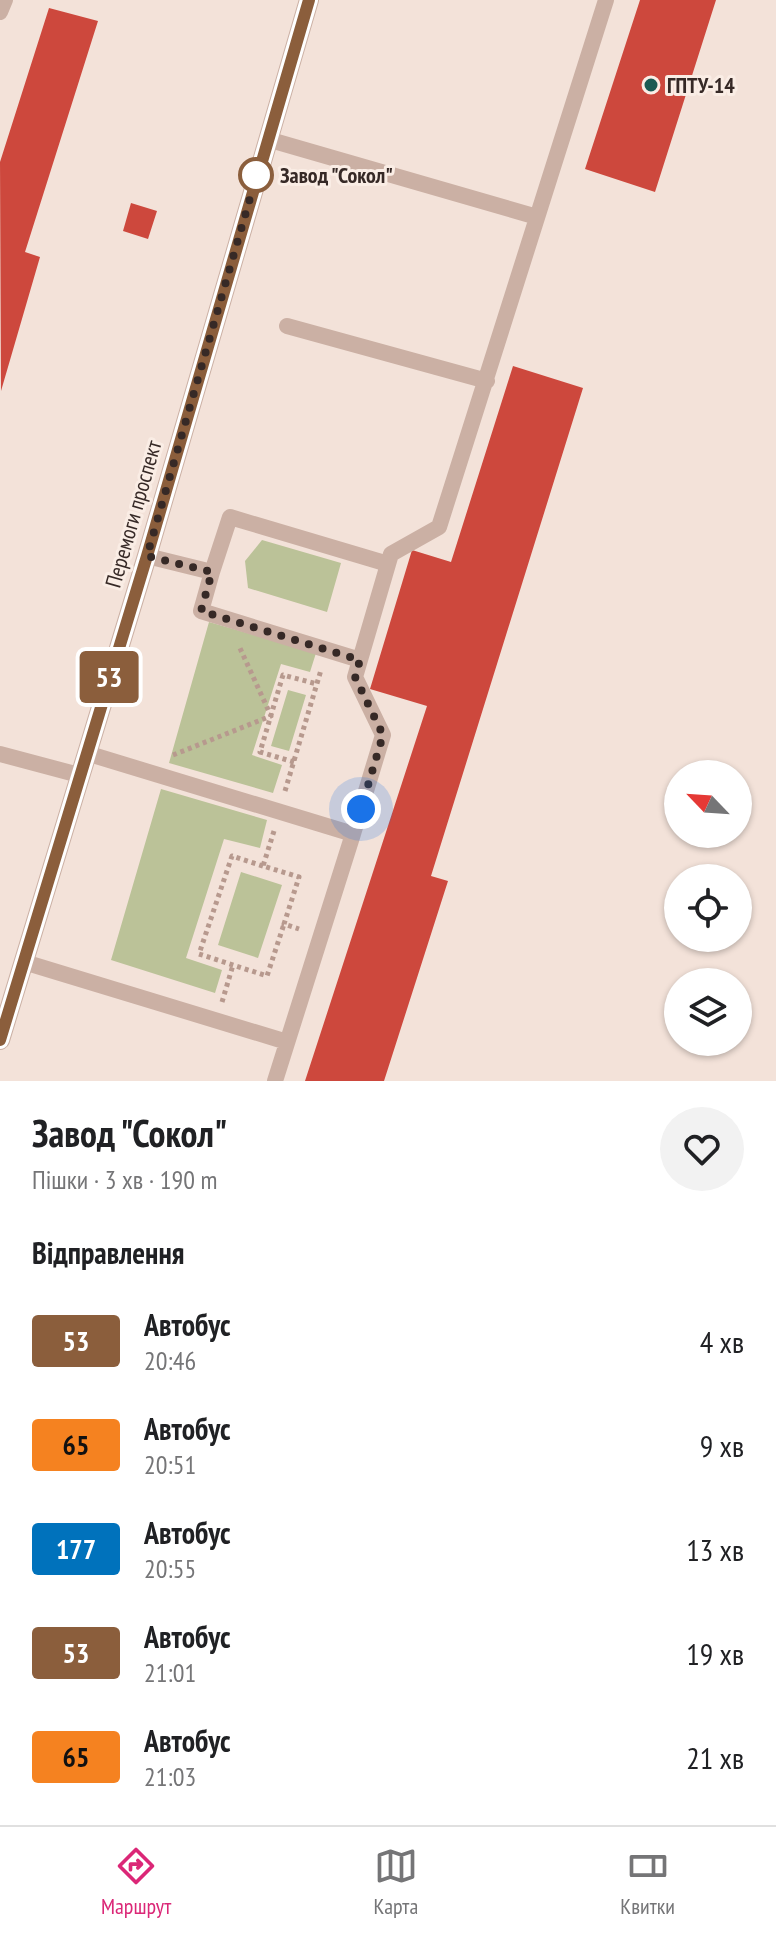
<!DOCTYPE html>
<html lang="uk">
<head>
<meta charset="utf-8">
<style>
	:root { --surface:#fff; --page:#f2f2f2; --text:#202124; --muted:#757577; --line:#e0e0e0; --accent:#db2777 }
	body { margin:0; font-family:"PT Sans Narrow",sans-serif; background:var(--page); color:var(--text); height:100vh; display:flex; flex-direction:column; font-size:30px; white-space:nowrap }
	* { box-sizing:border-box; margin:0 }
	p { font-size:26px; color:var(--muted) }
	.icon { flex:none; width:44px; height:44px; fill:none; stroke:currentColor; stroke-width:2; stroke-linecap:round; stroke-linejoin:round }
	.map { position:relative; height:1081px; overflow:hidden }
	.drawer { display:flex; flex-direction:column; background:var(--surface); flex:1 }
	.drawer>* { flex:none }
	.badge { padding:0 16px; border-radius:6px; font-size:28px; line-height:52px }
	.needle { width:52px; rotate:295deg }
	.fabs { position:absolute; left:664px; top:760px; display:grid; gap:16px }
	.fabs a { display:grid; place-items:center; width:88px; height:88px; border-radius:50%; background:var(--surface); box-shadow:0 2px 6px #0004; font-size:40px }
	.you { position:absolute; width:40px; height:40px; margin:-20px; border:6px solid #fff; border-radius:50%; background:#1a73e8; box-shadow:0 0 0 12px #1a73e833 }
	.map>.badge { position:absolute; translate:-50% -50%; box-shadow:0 0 0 4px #fff }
	h2 { padding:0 32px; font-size:30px; line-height:72px }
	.round { display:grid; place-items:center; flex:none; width:84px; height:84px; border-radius:42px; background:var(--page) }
	.headline { display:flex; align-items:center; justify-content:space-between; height:136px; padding:0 32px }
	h1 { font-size:38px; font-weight:600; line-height:60px }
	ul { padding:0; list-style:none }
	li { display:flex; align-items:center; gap:24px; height:104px; padding:0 32px }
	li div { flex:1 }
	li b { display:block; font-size:30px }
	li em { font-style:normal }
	li .badge { min-width:88px; font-weight:700; text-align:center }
	.menu { display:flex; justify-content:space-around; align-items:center; height:112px; border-top:2px solid var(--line); background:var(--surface); font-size:22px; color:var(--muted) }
	.menu a { display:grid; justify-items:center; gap:4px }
	.menu .selected { color:var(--accent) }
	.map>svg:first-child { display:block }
	.green { fill:#bbc298 }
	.building { fill:#cd483d }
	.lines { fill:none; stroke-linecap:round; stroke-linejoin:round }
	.path { stroke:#b7998e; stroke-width:5; stroke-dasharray:4 4; stroke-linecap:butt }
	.service { stroke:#cbb0a4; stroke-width:16 }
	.minor { stroke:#cbb0a4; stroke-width:20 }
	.line-casing { stroke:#fff; stroke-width:18 }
	.line { stroke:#8b5e3c; stroke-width:12 }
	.walk { stroke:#362926; stroke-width:8; stroke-dasharray:0 14.4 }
	.poi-dot { fill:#1a5a53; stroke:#faede5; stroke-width:3 }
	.stop-dot { fill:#fff; stroke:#8b5e3c; stroke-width:4 }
	.labels { text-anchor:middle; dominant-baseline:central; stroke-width:6; stroke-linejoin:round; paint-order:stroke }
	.poi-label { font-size:22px; font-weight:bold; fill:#362926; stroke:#faede5; text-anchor:start }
	.stop-label { font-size:22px; font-weight:bold; fill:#362926; stroke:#faede5; text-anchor:start }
	.street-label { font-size:22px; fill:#362926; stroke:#faede5 }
</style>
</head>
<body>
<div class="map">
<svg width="776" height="1081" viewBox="0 0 776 1081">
	<rect width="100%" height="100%" fill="#f3e2d9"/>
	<path class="green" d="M262 540 341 563 327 612 248 588 245 561Z
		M209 622 316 653 310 672 281 664 252 755 282 765 273 793 169 763Z
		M288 690 306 695 289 751 271 746Z
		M161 789 267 820 260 848 224 839 186 958 222 970 215 993 111 960Z
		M241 872 282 885 258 958 218 945Z"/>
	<path class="building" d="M640 0H716L655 192 585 169Z
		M49 8 98 21 25 252 40 257 1 391 0 162Z
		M131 203 157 211 148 239 123 231Z
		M513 366 583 388 431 876 448 881 384 1081H305L427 706 370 689 412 550 451 562Z"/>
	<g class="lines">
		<path class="path" d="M173 755 271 716 239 646
			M294 762 260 752 283 675 317 684
			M285 791 321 670
			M274 831 263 866 299 877 284 924 299 929
			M263 866 232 856 199 954 267 976 284 924
			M222 1002 233 965"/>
		<path class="service" d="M0 12 5 0
			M267 139 537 217
			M287 326 487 381
			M147 556 212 572 230 517 388 564
			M212 572 201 611 360 660
			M86 753 353 834 383 735 355 677 391 554 439 527 606 0
			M0 754 79 775
			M24 962 287 1042
			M275 1081 353 834"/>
		<path class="minor" d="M0 1040 147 556 309 0"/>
	</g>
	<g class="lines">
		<g class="line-casing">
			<path id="line" d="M0 1040 147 556 309 0"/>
		</g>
		<use href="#line" class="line"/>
		<path class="walk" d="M256 175 259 167 147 556 212 572 201 611 360 660 355 677 383 735 361 809"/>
	</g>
	<circle class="poi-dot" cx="651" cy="85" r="8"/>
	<circle class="stop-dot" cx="256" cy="175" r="16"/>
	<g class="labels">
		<g class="poi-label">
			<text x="667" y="85">ГПТУ-14</text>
		</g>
		<g class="stop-label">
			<text x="280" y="175">Завод "Сокол"</text>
		</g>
		<g class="street-label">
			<text transform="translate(133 514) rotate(-74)">Перемоги проспект</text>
		</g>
	</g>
</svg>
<div class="fabs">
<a><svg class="needle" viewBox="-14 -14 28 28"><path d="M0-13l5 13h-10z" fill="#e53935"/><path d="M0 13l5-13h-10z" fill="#757577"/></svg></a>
<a><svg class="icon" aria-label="locate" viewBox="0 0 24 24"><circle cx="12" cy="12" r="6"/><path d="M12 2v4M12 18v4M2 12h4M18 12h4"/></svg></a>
<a><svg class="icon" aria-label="layers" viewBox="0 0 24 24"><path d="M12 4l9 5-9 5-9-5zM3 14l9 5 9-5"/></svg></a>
</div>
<div class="you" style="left:361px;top:809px"></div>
<b class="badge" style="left:109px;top:677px;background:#8b5e3c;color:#fff">53</b>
</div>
<section class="drawer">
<div class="headline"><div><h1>Завод &quot;Сокол&quot;</h1><p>Пішки · 3 хв · 190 m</p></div><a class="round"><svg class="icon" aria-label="heart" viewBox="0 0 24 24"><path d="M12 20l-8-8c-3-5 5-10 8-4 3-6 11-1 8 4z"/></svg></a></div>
<h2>Відправлення</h2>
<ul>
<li><span class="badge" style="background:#8b5e3c;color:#fff">53</span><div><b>Автобус</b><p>20:46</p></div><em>4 хв</em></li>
<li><span class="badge" style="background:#f58220;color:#111">65</span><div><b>Автобус</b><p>20:51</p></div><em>9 хв</em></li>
<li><span class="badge" style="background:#0072bc;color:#fff">177</span><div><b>Автобус</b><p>20:55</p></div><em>13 хв</em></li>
<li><span class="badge" style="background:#8b5e3c;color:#fff">53</span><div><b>Автобус</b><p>21:01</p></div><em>19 хв</em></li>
<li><span class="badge" style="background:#f58220;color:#111">65</span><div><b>Автобус</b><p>21:03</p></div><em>21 хв</em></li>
</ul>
</section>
<nav class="menu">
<a class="selected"><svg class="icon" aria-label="directions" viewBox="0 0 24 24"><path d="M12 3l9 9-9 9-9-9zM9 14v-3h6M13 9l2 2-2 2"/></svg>Маршрут</a>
<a><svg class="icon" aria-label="map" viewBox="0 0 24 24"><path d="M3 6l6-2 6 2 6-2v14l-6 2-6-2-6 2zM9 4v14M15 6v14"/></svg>Карта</a>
<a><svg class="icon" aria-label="tickets" viewBox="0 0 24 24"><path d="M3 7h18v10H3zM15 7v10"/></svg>Квитки</a>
</nav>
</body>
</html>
